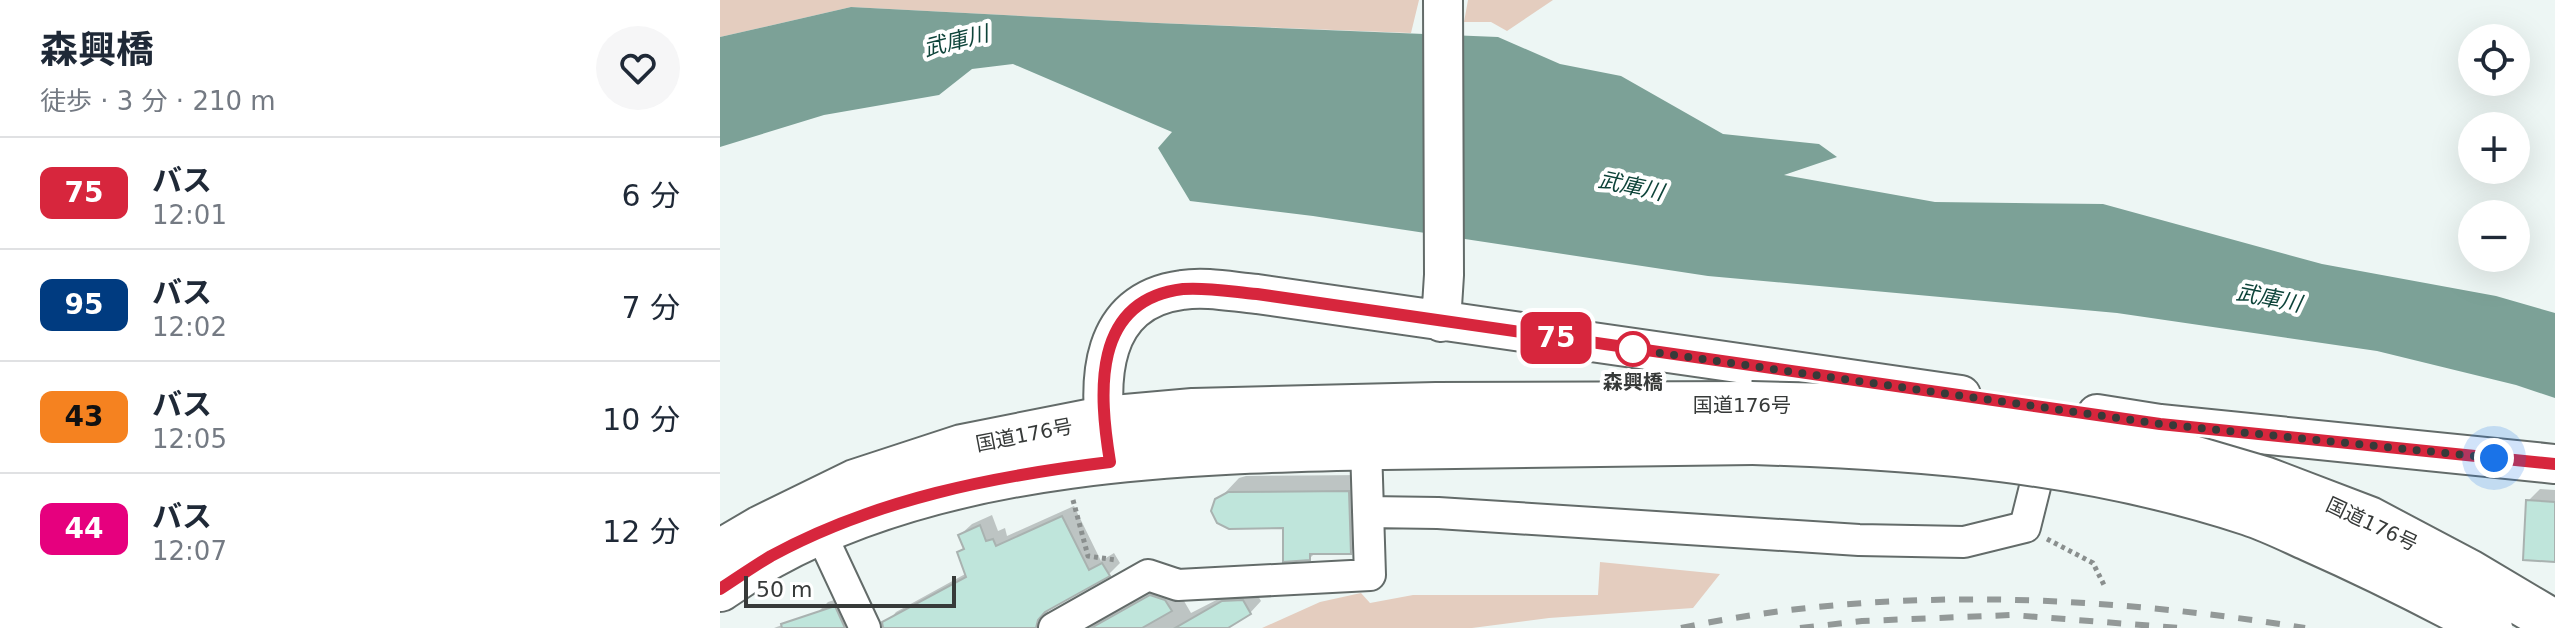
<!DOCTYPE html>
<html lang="ja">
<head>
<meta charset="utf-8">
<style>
	:root { --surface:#fff; --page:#f6f6f7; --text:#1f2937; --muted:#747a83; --line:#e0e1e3 }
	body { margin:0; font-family:"DejaVu Sans","Noto Sans JP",sans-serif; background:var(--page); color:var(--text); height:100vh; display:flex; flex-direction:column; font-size:30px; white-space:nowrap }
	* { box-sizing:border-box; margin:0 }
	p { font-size:26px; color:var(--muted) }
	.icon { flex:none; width:44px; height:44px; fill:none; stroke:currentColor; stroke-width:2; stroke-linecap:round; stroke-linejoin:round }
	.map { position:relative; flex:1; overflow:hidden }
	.drawer { display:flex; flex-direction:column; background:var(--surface); width:720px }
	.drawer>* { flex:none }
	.badge { padding:0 16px; border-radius:12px; font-size:28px; line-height:52px }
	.buttons { position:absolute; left:1738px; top:24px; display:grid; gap:16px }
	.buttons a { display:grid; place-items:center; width:72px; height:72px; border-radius:50%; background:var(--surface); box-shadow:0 8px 32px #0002; font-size:40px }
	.scale { position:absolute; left:24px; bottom:20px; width:212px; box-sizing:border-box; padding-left:8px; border:4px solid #373a39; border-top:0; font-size:22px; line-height:28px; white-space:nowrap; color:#373a39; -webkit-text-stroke:6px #fff; paint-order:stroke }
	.you { position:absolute; width:40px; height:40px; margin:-20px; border:6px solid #fff; border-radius:50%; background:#1a73e8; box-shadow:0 0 0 12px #1a73e833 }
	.map>.badge { position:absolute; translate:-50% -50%; box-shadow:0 0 0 4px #fff }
	.round { display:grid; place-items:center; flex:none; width:84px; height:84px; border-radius:42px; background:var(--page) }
	.summary { display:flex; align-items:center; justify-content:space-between; height:136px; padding:0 40px }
	h1 { font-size:38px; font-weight:700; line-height:60px }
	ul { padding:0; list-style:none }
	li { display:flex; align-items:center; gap:24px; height:112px; padding:0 40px; border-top:2px solid var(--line) }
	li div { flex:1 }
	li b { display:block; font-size:30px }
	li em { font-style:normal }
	li .badge { min-width:88px; font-weight:700; text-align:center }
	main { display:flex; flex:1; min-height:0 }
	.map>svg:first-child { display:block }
	.green { fill:#e4cdbf }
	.water { fill:#7ca197 }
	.shadow { fill:#0003 }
	.building { fill:#bfe5db; stroke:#a9b2b0; stroke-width:2 }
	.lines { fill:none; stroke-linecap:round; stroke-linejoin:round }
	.minor-casing { stroke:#636b69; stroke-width:34 }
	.tertiary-casing { stroke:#636b69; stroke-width:42 }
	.trunk-casing { stroke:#636b69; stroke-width:48 }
	.path { stroke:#8a8f8e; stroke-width:5; stroke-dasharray:4 4; stroke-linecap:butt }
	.minor { stroke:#fff; stroke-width:30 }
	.tertiary { stroke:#fff; stroke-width:38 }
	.trunk { stroke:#fff; stroke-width:44 }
	.rail { stroke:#939998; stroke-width:6; stroke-dasharray:14 14; stroke-linecap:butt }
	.trunk-bridge-casing { stroke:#636b69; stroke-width:48; stroke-linecap:butt }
	.trunk-bridge { stroke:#fff; stroke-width:44 }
	.line-casing { stroke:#fff; stroke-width:18 }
	.line { stroke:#d7263d; stroke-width:12 }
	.walk { stroke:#373a39; stroke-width:8; stroke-dasharray:0 14.4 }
	.stop-dot { fill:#fff; stroke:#d7263d; stroke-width:4 }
	.labels { text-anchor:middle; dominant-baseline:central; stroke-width:8; stroke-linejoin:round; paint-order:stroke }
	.stop-label { font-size:20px; font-weight:bold; fill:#373a39; stroke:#fff }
	.street-label { font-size:20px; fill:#373a39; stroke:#fff }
	.water-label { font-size:22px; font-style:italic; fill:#0e443a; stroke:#fff }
</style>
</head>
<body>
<main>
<section class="drawer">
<div class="summary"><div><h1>森興橋</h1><p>徒歩 · 3 分 · 210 m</p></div><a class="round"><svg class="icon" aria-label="heart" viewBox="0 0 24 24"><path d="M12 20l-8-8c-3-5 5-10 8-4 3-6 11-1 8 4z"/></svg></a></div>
<ul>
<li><span class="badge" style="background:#d7263d;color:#fff">75</span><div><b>バス</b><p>12:01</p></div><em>6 分</em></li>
<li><span class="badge" style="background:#003b80;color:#fff">95</span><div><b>バス</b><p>12:02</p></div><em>7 分</em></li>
<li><span class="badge" style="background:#f58220;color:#111">43</span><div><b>バス</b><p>12:05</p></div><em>10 分</em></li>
<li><span class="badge" style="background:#e6007e;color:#fff">44</span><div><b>バス</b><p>12:07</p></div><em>12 分</em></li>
</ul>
</section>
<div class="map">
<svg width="1835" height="628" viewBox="0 0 1835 628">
	<rect width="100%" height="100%" fill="#edf6f4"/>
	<path class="green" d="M0 0H699L691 33 437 23 131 7 0 37Z
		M748 0H833L787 31 771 22H744Z
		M880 562 1000 574 973 608 829 618 752 628H542L600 602 641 593 650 603 693 595H878Z"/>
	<path class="water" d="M131 7 437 23 778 37 840 64 901 76 1003 134 1099 144 1117 157 1064 175 1215 202 1383 204 1602 264 1776 296 1835 313V398L1796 385 1657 351 1397 313 988 276 593 216 470 201 438 148 452 132 293 64 252 69 219 95 104 115 0 147V37Z"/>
	<path class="shadow" d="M645 475 647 535 630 552H596L590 558 565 526 502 496 519 478 526 476Z
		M1820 489 1835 490V560L1808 501Z
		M354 506 381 561 394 553 400 563 389 574 328 611 329 624 332 628H163L176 612 247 573 239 552 245 547 240 535 252 524 272 515 278 531 285 528 287 536Z
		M443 584 457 589 471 613 516 590 534 589 541 601 530 613 505 628H365Z
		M126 596 144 628H54L99 611 108 602Z"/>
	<path class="building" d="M629 491 631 554H590V560L563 562V528L509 529 497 523 491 511 495 499 508 492Z
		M1806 500 1835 502V562L1803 560Z
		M342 516 369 570 382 563 390 576 325 612 318 620 316 628H163L162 622 246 577 237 552 244 549 238 535 260 525 266 541 273 539 276 546Z
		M430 595 445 600 452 611 422 628H371Z
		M523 600 531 614 508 628H455L502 601Z
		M115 606 125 628H62L61 624Z"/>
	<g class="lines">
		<g class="minor-casing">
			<path id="minor" d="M648 512 718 513 1139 540 1244 542 1305 527 1325 447
				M101 534 145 628
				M334 628 428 575 458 585 650 575 646 447"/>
		</g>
		<g class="tertiary-casing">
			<path id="tertiary" d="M721 322 724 275 723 0
				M1377 414 1440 424 1835 464
				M388 447C377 381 379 301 462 290 486 286 513 292 537 294L1241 395"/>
		</g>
		<g class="trunk-casing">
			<path id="trunk" d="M0 552 41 528 135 482 242 447 383 419 473 411 716 405 1031 404
				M0 589C17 578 33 566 51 556 230 457 464 451 664 447 787 445 910 443 1033 442"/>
		</g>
		<path class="path" d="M353 500 368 556 396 560
			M1327 539 1373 563 1384 585"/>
		<use href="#minor" class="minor"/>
		<use href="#tertiary" class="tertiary"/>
		<use href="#trunk" class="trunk"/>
		<path class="rail" d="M961 628C1165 585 1380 595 1585 628
			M1080 628 1142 621 1292 615 1461 628"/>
		<g class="trunk-bridge-casing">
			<path id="trunk-bridge" d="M1031 404 1159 407 1293 419 1412 440 1544 479 1649 519 1749 572 1835 623
				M1033 442C1201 447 1368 460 1529 513 1550 520 1570 530 1590 539 1651 566 1711 596 1770 628"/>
		</g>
		<use href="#trunk-bridge" class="trunk-bridge"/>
	</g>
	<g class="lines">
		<g class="line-casing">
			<path id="line" d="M0 589C17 578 34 566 51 556 156 499 274 476 390 462 379 394 371 300 463 289 487 287 513 292 537 294L1440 424 1835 464"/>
		</g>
		<use href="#line" class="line"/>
		<path class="walk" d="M913 349 905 348 1440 424 1774 458"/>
	</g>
	<circle class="stop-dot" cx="913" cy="349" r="16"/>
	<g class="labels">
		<g class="stop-label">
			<text x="913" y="382">森興橋</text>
		</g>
		<g class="street-label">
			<text x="1022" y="405">国道176号</text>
			<text transform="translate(304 435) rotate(-11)">国道176号</text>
			<text transform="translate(1652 524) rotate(25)">国道176号</text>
		</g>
		<g class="water-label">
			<text transform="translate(236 41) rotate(-14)">武庫川</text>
			<text transform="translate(911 186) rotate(12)">武庫川</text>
			<text transform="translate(1549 298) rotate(11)">武庫川</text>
		</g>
	</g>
</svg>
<div class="buttons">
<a><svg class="icon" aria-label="locate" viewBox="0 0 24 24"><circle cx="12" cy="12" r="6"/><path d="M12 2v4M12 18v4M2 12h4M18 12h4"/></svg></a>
<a>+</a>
<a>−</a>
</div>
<div class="scale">50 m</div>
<div class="you" style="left:1774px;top:458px"></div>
<b class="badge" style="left:836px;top:338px;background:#d7263d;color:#fff">75</b>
</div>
</main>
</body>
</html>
